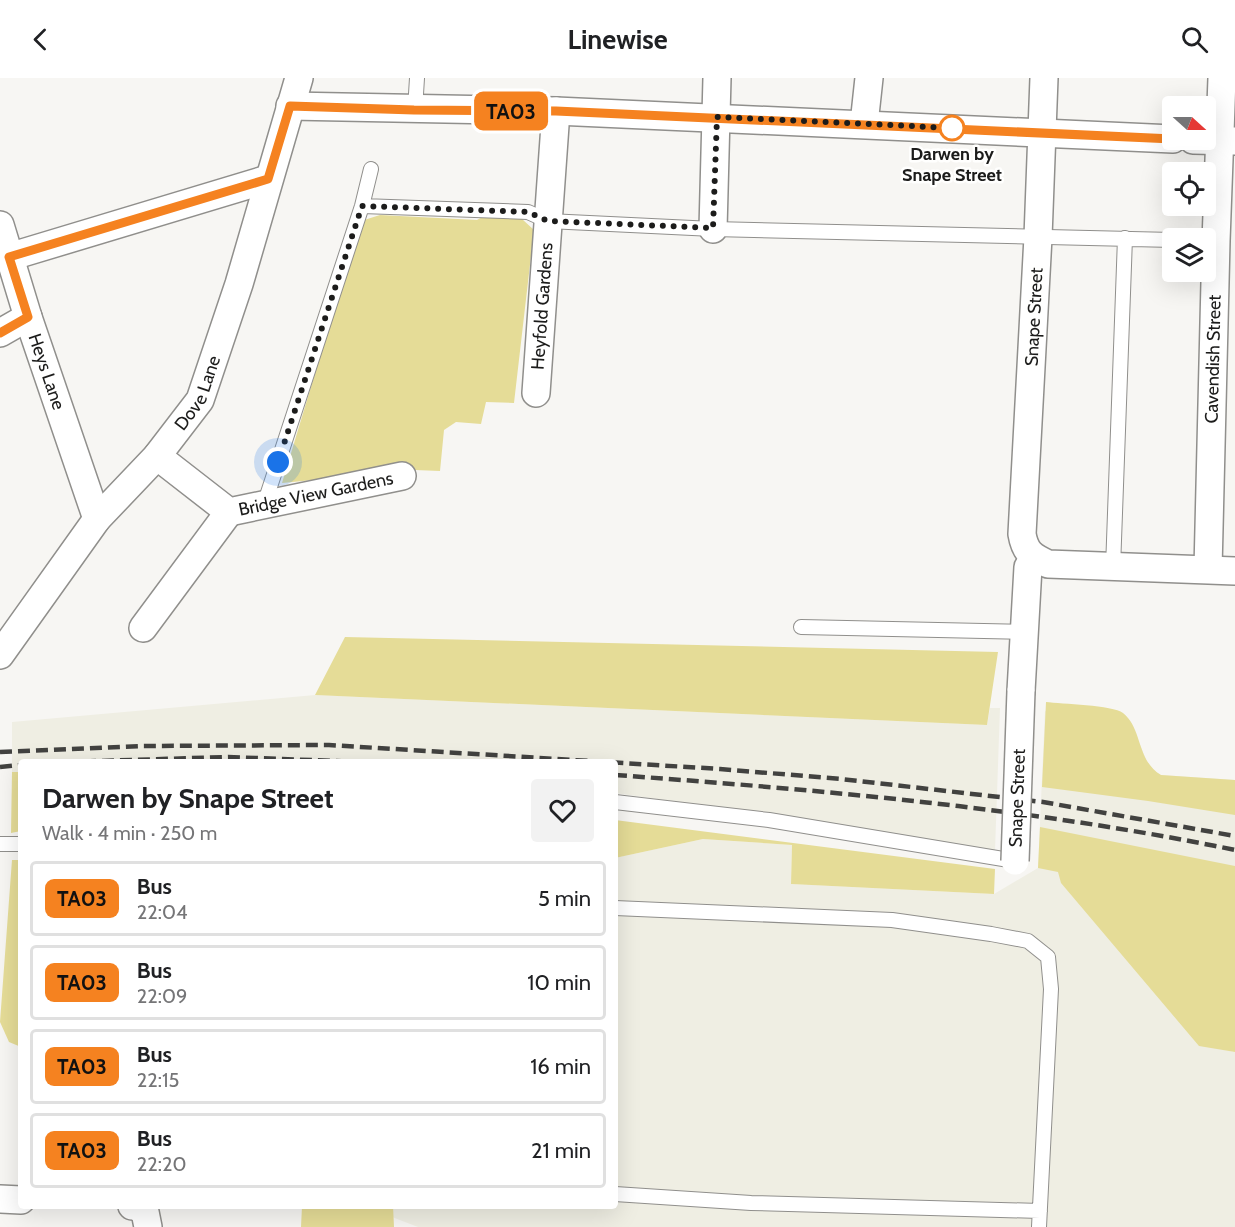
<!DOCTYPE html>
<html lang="en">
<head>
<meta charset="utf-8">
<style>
	:root { --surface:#fff; --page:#f2f2f2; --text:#202124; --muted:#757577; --line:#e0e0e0 }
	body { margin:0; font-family:Cabin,sans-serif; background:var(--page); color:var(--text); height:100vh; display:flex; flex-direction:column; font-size:22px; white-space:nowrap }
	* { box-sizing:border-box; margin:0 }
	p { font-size:20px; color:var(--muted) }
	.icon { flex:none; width:33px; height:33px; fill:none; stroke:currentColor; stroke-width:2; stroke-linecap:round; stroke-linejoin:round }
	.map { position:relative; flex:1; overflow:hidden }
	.sheet { position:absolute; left:18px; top:681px; width:600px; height:450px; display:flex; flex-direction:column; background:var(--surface); border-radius:6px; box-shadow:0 6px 24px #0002 }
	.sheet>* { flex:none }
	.badge { padding:0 12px; border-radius:9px; font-size:21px; line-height:39px }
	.needle { width:39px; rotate:111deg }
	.controls { position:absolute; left:1162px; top:18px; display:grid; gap:12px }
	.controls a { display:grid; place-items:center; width:54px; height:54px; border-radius:6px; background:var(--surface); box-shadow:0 6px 24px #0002; font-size:30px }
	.you { position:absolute; width:30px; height:30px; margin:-15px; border:4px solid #fff; border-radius:50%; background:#1a73e8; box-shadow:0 0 0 9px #1a73e833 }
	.map>.badge { position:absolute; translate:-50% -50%; box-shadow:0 0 0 3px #fff }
	.round { display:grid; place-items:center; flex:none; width:63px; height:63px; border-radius:6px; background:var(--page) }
	.summary { display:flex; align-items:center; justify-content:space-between; height:102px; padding:0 24px }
	h1 { font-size:28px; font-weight:700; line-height:45px }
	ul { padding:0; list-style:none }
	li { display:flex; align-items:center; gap:18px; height:75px; margin:0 12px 9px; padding:0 12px; border:3px solid var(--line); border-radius:6px }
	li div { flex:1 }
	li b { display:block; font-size:22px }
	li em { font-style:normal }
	li .badge { min-width:66px; font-weight:700; text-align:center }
	header { display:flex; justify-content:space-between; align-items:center; height:78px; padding:0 24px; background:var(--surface); font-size:27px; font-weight:700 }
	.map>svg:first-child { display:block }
	.built { fill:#efeee3 }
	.green { fill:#e5dc97 }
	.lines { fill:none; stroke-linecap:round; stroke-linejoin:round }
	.service-casing { stroke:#908f8c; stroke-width:16 }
	.minor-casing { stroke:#908f8c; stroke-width:30 }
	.service { stroke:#fff; stroke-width:14 }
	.minor { stroke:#fff; stroke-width:27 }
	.rail { stroke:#424240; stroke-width:4.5; stroke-dasharray:12 6; stroke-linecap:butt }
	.minor-bridge-casing { stroke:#908f8c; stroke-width:30; stroke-linecap:butt }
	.minor-bridge { stroke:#fff; stroke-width:27 }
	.line-casing { stroke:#fff; stroke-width:14 }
	.line { stroke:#f58220; stroke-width:9 }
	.walk { stroke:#1c1c1b; stroke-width:6; stroke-dasharray:0 10.8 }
	.stop-dot { fill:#fff; stroke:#f58220; stroke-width:3 }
	.labels { text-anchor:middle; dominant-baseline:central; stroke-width:5; stroke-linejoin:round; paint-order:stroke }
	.stop-label { font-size:18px; font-weight:bold; fill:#1c1c1b; stroke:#fffffe }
	.street-label { font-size:18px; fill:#1c1c1b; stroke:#fffffe }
</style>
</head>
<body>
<header><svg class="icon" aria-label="back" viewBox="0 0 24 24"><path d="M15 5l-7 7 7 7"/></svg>Linewise<svg class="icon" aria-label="search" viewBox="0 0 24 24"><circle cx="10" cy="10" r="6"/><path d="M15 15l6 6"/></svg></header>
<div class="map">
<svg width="1235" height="1149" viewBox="0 0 1235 1149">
	<rect width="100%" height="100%" fill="#f7f6f3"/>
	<path class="built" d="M315 617 987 647 990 630H1000L995 773 778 738 615 715V684H21V694H12V644Z
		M1045 633 1131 645 1150 691 1161 697 1235 702V827L1199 967 1235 974V1149H418L392 1139 393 1128H615V780L703 761 792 767 791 806 994 816 1038 790Z"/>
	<path class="green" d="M380 137 477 142 484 138 522 141 534 152 514 325 486 324 481 346 456 344 444 352 440 393 415 392 282 405 361 143Z
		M345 559 998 574 987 647 315 617Z
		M1046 624C1061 626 1113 627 1123 635 1143 651 1136 682 1161 697L1235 702V737L1148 723 1042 709Z
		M12 694H21V753L11 755Z
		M615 742 995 791 994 816 791 806 792 767 703 761 615 780Z
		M1040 749 1235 788V974L1199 968 1061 805 1058 794 1038 790Z
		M12 782H21V969L9 964 0 944Z
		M302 1128H393L394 1149H301Z"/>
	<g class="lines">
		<g class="service-casing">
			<path id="service" d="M415 32 417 0
				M362 128 528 134 548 143 713 151 1173 162
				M264 427 362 128 371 91
				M1113 490 1125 160
				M801 549 1024 554
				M615 724 769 742 1015 783
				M0 766H21
				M615 830 892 842 991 856 1028 863 1048 879 1051 911 1039 1149
				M615 1116 751 1125 1040 1133"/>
		</g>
		<g class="minor-casing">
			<g id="minor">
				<path d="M1044 0 1038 159 1022 456C1025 474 1032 479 1048 486L1235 493"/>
				<path d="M290 28 556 33 1173 61"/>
				<path d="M864 46 869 0"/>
				<path d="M1193 62 1235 63"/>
				<path id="s1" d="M0 147 28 239 97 441"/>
				<path d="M713 151 717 0"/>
				<path d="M9 179 268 101"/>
				<path d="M0 255 28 239"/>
				<path id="s2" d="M536 315 556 33"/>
				<path id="s3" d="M157 378 229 434 402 398"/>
				<path id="s4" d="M1208 491 1216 163 1222 0"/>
				<path d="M143 550 229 434"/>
				<path id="s5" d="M0 577 97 441 157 378 200 322 239 206 299 0"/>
				<path d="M1021 613 1028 489 1035 480"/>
				<path d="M0 1121 21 1122"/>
				<path d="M132 1128H136L145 1134 148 1149"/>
			</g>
		</g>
		<use href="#service" class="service"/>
		<use href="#minor" class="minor"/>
		<path class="rail" d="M0 674 143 668 329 667 720 691 841 701 1043 724 1235 758
			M66 684 228 679 364 684
			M0 689 21 687
			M615 697C822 712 1031 730 1235 772"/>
		<g class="minor-bridge-casing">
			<g id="minor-bridge">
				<path id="s6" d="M1015 783 1021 613"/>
			</g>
		</g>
		<use href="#minor-bridge" class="minor-bridge"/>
	</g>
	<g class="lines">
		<g class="line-casing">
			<path id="line" d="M0 255 28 239 9 179 268 101 290 28 414 32 556 33 1173 61"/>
		</g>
		<use href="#line" class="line"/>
		<path class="walk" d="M278 384 362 128 528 134 548 143 713 150 717 39 952 50"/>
	</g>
	<circle class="stop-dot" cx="952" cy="50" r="12"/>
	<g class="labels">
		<g class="stop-label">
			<text x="952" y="76">Darwen by<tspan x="952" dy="21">Snape Street</tspan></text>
		</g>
		<g class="street-label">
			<text stroke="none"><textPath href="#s2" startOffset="87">Heyfold Gardens</textPath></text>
			<text transform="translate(1034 239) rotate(-87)">Snape Street</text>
			<text stroke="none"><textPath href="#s4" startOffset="210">Cavendish Street</textPath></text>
			<text stroke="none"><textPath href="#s1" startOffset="154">Heys Lane</textPath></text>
			<text stroke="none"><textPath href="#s5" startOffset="330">Dove Lane</textPath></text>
			<text stroke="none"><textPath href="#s3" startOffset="180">Bridge View Gardens</textPath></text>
			<text stroke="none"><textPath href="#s6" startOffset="63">Snape Street</textPath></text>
		</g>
	</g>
</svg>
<div class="controls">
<a><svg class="needle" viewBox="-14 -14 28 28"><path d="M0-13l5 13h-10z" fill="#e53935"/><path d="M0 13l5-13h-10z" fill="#757577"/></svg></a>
<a><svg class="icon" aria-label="locate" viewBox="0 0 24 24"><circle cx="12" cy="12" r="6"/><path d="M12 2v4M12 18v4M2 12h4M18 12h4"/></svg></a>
<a><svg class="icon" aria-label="layers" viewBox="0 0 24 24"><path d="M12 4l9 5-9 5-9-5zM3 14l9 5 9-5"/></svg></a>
</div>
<div class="you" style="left:278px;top:384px"></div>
<b class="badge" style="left:511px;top:33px;background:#f58220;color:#111">TA03</b>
<section class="sheet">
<div class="summary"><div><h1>Darwen by Snape Street</h1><p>Walk · 4 min · 250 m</p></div><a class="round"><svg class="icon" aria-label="heart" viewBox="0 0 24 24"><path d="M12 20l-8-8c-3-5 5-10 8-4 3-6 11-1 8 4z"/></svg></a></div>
<ul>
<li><span class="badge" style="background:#f58220;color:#111">TA03</span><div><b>Bus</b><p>22:04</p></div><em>5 min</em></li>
<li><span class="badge" style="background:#f58220;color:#111">TA03</span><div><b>Bus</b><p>22:09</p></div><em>10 min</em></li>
<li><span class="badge" style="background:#f58220;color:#111">TA03</span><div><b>Bus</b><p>22:15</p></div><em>16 min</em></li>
<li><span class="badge" style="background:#f58220;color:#111">TA03</span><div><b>Bus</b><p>22:20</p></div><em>21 min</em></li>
</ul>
</section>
</div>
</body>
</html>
